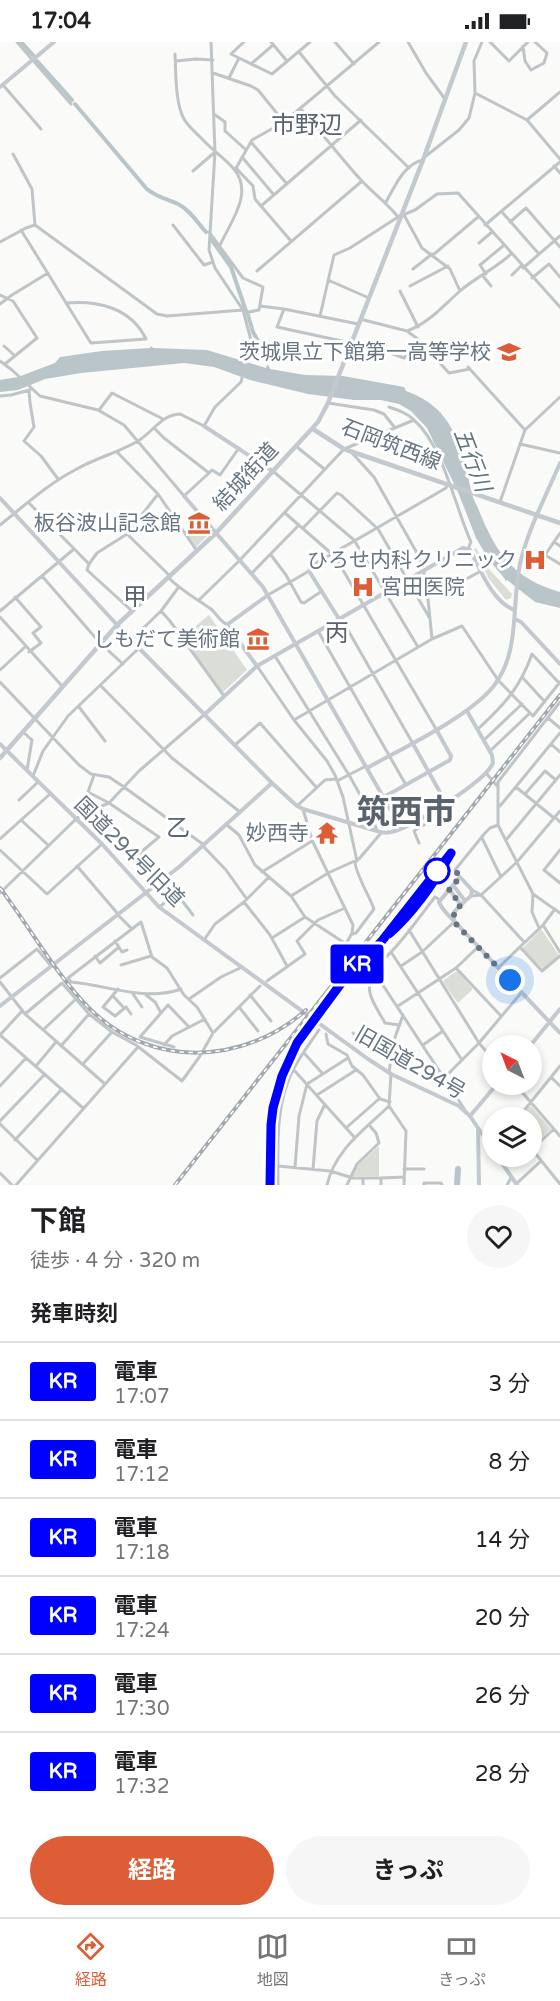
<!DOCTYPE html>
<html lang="ja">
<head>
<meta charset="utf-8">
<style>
	:root { --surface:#fff; --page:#f6f6f6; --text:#202124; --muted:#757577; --line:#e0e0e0; --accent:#dc5d36 }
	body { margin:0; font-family:"Varela Round","Noto Sans JP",sans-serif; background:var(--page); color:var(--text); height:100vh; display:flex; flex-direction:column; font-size:22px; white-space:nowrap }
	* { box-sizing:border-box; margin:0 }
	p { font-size:20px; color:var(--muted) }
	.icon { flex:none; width:33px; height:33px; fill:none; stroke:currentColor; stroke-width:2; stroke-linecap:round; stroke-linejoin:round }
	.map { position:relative; height:1143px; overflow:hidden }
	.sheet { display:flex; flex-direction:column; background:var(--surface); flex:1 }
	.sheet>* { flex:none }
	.badge { padding:0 12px; border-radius:4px; font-size:21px; line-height:39px }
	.needle { width:39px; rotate:318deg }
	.fabs { position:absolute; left:482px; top:993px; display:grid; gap:12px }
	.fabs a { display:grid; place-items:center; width:60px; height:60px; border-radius:50%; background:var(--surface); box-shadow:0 3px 9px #0003; font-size:30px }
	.you { position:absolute; width:30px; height:30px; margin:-15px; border:4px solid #fff; border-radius:50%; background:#1a73e8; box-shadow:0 0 0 9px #1a73e833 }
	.map>.badge { position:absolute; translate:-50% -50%; box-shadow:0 0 0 3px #fff }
	h2 { padding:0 30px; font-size:22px; line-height:54px }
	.round { display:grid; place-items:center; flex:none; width:63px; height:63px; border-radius:32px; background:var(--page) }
	.head { display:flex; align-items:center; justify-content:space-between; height:102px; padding:0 30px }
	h1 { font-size:28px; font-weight:700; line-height:45px }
	.action { display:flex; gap:12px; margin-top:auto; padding:12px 30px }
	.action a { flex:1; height:69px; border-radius:36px; background:var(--accent); color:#fff; font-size:24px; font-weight:700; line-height:69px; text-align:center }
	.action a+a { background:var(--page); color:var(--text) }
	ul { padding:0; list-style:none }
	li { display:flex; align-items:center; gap:18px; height:78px; padding:0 30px; border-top:2px solid var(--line) }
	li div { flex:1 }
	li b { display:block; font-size:22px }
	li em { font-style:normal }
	li .badge { min-width:66px; font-weight:700; text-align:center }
	.status { display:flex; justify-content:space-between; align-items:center; height:42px; padding:0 30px; background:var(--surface); direction:ltr }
	.status svg { height:16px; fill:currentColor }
	.menu { display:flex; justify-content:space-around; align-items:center; height:84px; border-top:2px solid var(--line); background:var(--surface); font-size:16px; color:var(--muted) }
	.menu a { display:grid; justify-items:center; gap:3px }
	.menu .selected { color:var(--accent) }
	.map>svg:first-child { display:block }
	.green { fill:#daded7 }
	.water { fill:#b9c5c9 }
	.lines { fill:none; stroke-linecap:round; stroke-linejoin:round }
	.canal { stroke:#b9c5c9; stroke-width:4 }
	.river { stroke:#b9c5c9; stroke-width:6 }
	.street { stroke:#bfc4c7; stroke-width:3 }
	.secondary { stroke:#c3c9ce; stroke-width:4 }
	.primary { stroke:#c3c9ce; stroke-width:4.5 }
	.rail-casing { stroke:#a1a8ae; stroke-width:4 }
	.rail { stroke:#fff; stroke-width:1.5; stroke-dasharray:4.5; stroke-linecap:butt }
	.line-casing { stroke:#fff; stroke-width:14 }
	.line { stroke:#00f; stroke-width:9 }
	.walk { stroke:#667581; stroke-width:6; stroke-dasharray:0 10.8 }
	.stop-dot { fill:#fff; stroke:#00f; stroke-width:3 }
	.labels { text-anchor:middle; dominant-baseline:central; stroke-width:6; stroke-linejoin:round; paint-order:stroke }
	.poi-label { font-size:21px; fill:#667581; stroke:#fff; text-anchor:end }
	.street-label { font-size:21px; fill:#667581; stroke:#fff }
	.water-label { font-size:22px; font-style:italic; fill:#60747b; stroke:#fff }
	.quarter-label { font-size:24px; fill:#58636d; stroke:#fff }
	.town-label { font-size:33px; font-weight:bold; fill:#58636d; stroke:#fff }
</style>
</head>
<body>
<div class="status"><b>17:04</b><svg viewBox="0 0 49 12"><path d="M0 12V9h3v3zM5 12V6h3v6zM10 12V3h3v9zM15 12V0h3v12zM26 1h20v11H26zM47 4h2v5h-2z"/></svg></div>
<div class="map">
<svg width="560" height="1143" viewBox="0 0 560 1143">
	<rect width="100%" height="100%" fill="#fafaf8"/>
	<path class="green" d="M198 476 207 487 206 495 196 505 185 490Z
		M476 506 488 526 512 552 511 556 506 558 489 537 474 507Z
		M209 573 247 628 223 650 181 596Z
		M541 887 559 913 543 927 522 907Z
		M455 930H458L472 946V948L458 961 443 940 444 938Z
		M531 1064 551 1087 532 1105 531 1076H520L529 1065Z
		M378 1105H379V1134H353L352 1132 359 1122Z"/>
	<path class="water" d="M151 304 153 306 207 308 266 326 267 323 269 324 270 327 305 333 343 334 404 345 406 349C455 366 462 407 472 452 473 456 475 460 477 464 496 510 510 535 560 550V566L535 560 507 538 505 539V537L490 519H489V518L476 496 458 450 427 386 411 369 399 362 381 358H354L308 352 250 338 214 325 184 321 81 331 45 337 18 348 0 350V338L18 335 55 321 60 315 102 309 150 306Z"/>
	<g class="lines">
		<path class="canal" d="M21 0 33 13
			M37 19 72 58
			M75 62 146 146
			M147 147C156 155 167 157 178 162 190 168 197 180 206 190
			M211 197 231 225 246 269
			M248 273 253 290 268 317"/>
		<path class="river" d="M457 1143 458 1127"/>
		<path class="street" d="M17 0 71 62
			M271 0 287 19
			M335 0 354 22
			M408 0 426 31 445 57
			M490 0 509 19 528 0
			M523 4 525 19 531 28 544 21 547 11 535 0
			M299 10 335 54 409 126
			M175 12C176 30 175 61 184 77 189 86 199 93 206 101 215 110 225 117 233 126 255 150 230 181 220 203
			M239 16 231 12 244 0
			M176 19 196 17 213 18
			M251 22 273 3
			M213 31 251 44 258 48 284 80
			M229 36 239 16 272 32 310 0
			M3 43 41 87
			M475 51 527 78 560 117
			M300 66C321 90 340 115 361 138 374 152 386 160 398 175
			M214 72 225 80V89L245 107
			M527 78 560 50
			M251 100 287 142
			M13 112 32 147 35 183 157 272 167 274 243 268
			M426 114 459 88 469 76 475 51 474 19 482 0
			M242 115 274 153
			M554 124 560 131
			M236 126 253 144 255 157 291 199
			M235 128 252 98 284 80 379 0
			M193 129 215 110
			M386 160C395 144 404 122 423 118
			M261 164 361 78
			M502 170 539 212
			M404 173 422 206 450 227 460 249
			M510 180 526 166 560 205
			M173 183 204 223 213 220
			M485 183 560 120
			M21 188 89 298 91 301 146 297C131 266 98 258 66 261
			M209 190 243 236 263 245 259 268 244 271
			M0 200 26 186 35 183
			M479 201 492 190
			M433 213 478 175
			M523 226 560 194
			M413 227 432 212
			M257 229 362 139
			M486 232 480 223 503 204
			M512 233 521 224
			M483 234 491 244
			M532 236 549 222 560 235
			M328 238 369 256
			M410 244 448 224
			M400 249 418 285
			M0 253 13 259 37 296 5 322
			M0 262 12 253 48 231
			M260 264 284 267 358 282
			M284 267 277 285 351 301 368 303 404 316 419 298
			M320 274 334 213 350 206 398 175 415 168 437 152 458 151 560 265
			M360 277 407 289 419 298 449 331 470 327
			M407 289C429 281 443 264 460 249 476 235 495 227 511 212
			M4 304 14 313
			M0 319 12 328 40 354 98 368 124 383 184 454 209 431
			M468 325 525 388
			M29 348 30 361 34 385 24 399 41 414 58 437
			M0 354 11 353 30 348
			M328 361 374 368 384 372 395 386
			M389 365C398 368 407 371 414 378 443 403 455 465 471 500L468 507
			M99 368 112 351 163 377
			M155 387 164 396 209 431 212 428 220 433 239 406
			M520 402 560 411
			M297 405 323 426
			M117 410 158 452 197 509
			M352 411 374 435 417 511 426 537 432 597
			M274 430 354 498 418 605
			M500 460 525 388 560 355
			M29 461 89 522 87 528 132 569
			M285 471 332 512
			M0 483C24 464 48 442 75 428 95 416 118 411 138 399 154 389 161 373 180 372L204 384 215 365 241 340 251 298 243 268 215 226 209 208 215 110 211 0
			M303 486 337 451 341 453 378 487 429 575
			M560 491 545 513 560 522
			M127 492 170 534
			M554 500 560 504
			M333 511 436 687
			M271 513 286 533 301 560 304 561 322 549
			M89 522 97 511 127 492 158 452
			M252 531 299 483
			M42 534 100 601 123 622
			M168 535C181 549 196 556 211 567 217 572 220 580 228 583
			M268 553 309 529 311 524 446 446 447 443
			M427 554 437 553 481 529
			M15 555 41 585 33 591 41 601 29 610
			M199 558 240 518 344 407 414 378
			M0 569 74 507
			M161 569 170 579 224 654
			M0 575 62 644
			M341 576 412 700
			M318 589 406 743
			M131 598 161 569 178 546
			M275 614 349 733 372 774 377 789
			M257 624 294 678 327 719 335 733 343 755 357 819
			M0 628 25 605
			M523 636 545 660
			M0 640 79 723 91 732 109 735 124 745 204 803
			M101 644 172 716 240 770
			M79 665 105 699
			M548 676 560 686
			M294 678 432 597 462 584 498 638 533 674 560 640
			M478 687C504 663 520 646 532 612L559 641
			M23 690 32 698 27 728
			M484 698 522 662
			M551 702 560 710
			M235 703 260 681 316 745
			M490 709 530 671
			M486 731 498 745
			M94 733 88 750 109 761 159 795 140 811 163 838
			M33 734 43 709 68 674 139 606
			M337 739 366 724
			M516 745 554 776
			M525 752 545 729 556 738
			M19 758 38 740
			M297 764 325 738 336 737
			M500 764 560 691
			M303 767 312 798 353 883 352 891 346 902
			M555 775 560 780
			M21 778 48 803
			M226 782 239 793 255 823 291 854 305 875 346 902 365 921 371 925 465 1068
			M482 796 501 835
			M0 797 50 752
			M506 798 560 733
			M419 801 414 789 427 781 431 776 438 779
			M203 804 226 828 246 856
			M0 808 47 852 102 802
			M560 808 544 828 560 841
			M77 824 118 872
			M262 830 312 799
			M460 835 455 828 485 791 490 786 498 783
			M472 848 481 853 524 900
			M0 851 76 777 83 772 109 761 139 729 205 672
			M533 852 560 871
			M291 854 328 831 359 817 381 791
			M471 854 481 853 517 820 560 769
			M244 860 270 893 287 924
			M159 865 177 852 193 873
			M118 873 131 886
			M543 883 560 910
			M539 886 532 870 533 852 498 783V740L560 660
			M409 888 479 1001 492 1016
			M353 892 356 891 374 867C369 853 356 833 355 820
			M272 896 305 875
			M204 898 215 882 244 860 269 835
			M115 899 122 910 127 908
			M520 905 542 929 560 914
			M391 910 462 1018
			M95 914 100 921 119 905
			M121 923 151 914
			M401 924 422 910 454 880
			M371 925C389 920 422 871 435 855L440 858
			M456 926 501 974
			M498 926 543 883 555 867
			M373 927C364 952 373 959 385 981L399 983
			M0 936 37 907 51 924
			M267 939 305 912 297 899 318 878 345 866
			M0 940 25 972 105 1042
			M118 947 103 965 115 974 126 965 131 972
			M181 947C145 960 107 943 71 940L68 936 141 880 152 915 167 926 184 953 197 965 213 991
			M133 952 142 965
			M146 953 155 960 161 971
			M250 953 271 979
			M113 954 124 966
			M189 957 221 935 240 926
			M398 964 456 926 478 905
			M239 965 258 989
			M25 972 62 941 89 972 112 990 136 1003 182 1039 200 1014 213 991 260 944
			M43 988 76 957
			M353 991 364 1001 391 1016
			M326 992 328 1002 347 1013 352 1024 363 1033 380 1057 390 1060
			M0 993 83 1066
			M0 993 22 969
			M164 1003 172 994 205 977
			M423 1003 443 989
			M61 1004 89 972
			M174 1005 140 995 168 963 189 985
			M304 1011 323 1032
			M83 1022 112 990
			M36 1024 56 1000
			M293 1027 355 1096
			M389 1031 393 1001 403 973
			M391 1032 389 1064 406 1089 404 1143
			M445 1035 479 1001 521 951
			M551 1035 560 1044
			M515 1042 560 1094
			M0 1044 26 1016
			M317 1053 356 1028
			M518 1076 560 1024
			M0 1079 45 1032
			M0 1082 37 1118
			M346 1086 380 1056
			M15 1098 62 1047
			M531 1106 560 1142
			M532 1107 554 1087
			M278 1124 330 1129 353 1136H381V1143
			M295 1125 299 1074 307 1042 348 1016
			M313 1127 317 1079 325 1062
			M404 1127H424
			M0 1131 12 1143
			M363 1136V1143
			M381 1136 404 1135
			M516 1142 541 1119
			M16 1143 138 1005
			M278 1143C278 1105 275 1063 293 1028 300 1014 310 1001 319 988
			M327 1143C335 1108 364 1088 389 1064
			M347 1143 357 1122 379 1101 376 1091 369 1083
			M424 1143V1141H441L442 1143
			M507 1143 511 1136"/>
		<path class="secondary" d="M0 45 54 0
			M204 384 274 430
			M184 454 263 545 401 786
			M0 456 131 598 272 741 297 764 303 767 377 789C382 791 389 791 395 789 415 783 486 739 493 721L492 713 467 669
			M309 529 339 577
			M515 577 521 580 560 622
			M257 624 229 586 228 582 268 553
			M205 672 257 624 463 506 470 508C481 528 491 558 514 568
			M412 700 446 761
			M0 702 102 802 159 865 368 1017 391 1032 459 1064 470 1074 492 1107
			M367 726C403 706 467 676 493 645 521 610 511 563 520 522 528 487 546 454 560 421
			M384 755 450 718 451 714 436 687
			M453 843 460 835 472 848 471 854 465 859
			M449 847 461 863
			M454 880V870L465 859 453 843 439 860C442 868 450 875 456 881L560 991
			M0 964 179 825 272 741
			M530 1004 560 967
			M470 1074 497 1042
			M478 1087 479 1143
			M497 1114 517 1143"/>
		<path class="primary" d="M313 387 344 407 560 481
			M0 716 117 583 216 491 318 380 328 361 423 118 466 0"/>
		<g class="rail-casing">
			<path id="rail" d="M0 846C29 884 56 933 90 967 151 1027 244 1023 306 968
				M357 922 405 877 434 839 451 811
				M175 1143 560 653
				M270 1143C270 1083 271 1043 303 991"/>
		</g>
		<use href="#rail" class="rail"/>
	</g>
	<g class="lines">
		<g class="line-casing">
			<path id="line" d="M270 1143 271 1083 273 1066 282 1034 297 1001 345 936 381 900 451 811C434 841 415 869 389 892"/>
		</g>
		<use href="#line" class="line"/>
		<path class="walk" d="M437 829 455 828 460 835 449 848 461 863 454 870V880L510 938"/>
	</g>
	<defs>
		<g id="school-bare" transform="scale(1.8)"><path d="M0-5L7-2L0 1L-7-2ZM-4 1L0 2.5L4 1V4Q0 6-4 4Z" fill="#dc5d36" stroke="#fff" stroke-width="2.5" paint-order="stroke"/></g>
		<g id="museum-bare" transform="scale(1.8)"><path d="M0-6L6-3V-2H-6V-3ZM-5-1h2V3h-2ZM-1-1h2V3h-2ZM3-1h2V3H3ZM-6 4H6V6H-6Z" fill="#dc5d36" stroke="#fff" stroke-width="2.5" paint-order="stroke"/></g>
		<g id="hospital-bare" transform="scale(1.8)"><path d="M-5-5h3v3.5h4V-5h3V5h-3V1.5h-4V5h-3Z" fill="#dc5d36" stroke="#fff" stroke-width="2.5" paint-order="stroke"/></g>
		<g id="temple-bare" transform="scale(1.8)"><path d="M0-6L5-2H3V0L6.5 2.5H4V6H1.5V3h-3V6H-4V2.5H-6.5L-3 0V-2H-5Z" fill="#dc5d36" stroke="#fff" stroke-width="2.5" paint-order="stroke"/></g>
	</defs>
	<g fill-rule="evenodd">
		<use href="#school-bare" x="509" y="310"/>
		<use href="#museum-bare" x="199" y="481"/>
		<use href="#hospital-bare" x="535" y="518"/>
		<use href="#hospital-bare" x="363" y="545"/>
		<use href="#museum-bare" x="258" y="597"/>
		<use href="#temple-bare" x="327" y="791"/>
	</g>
	<circle class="stop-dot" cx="437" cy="829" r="12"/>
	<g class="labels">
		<g class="poi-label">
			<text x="491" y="310">茨城県立下館第一高等学校</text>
			<text x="181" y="481">板谷波山記念館</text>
			<text x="517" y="518">ひろせ内科クリニック</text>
			<text x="381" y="545" text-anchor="start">宮田医院</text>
			<text x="240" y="597">しもだて美術館</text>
			<text x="309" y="791">妙西寺</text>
		</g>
		<g class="street-label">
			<text transform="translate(391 403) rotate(21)">石岡筑西線</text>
			<text transform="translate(246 435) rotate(-47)">結城街道</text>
			<text transform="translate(129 810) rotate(45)">国道294号旧道</text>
			<text transform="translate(410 1021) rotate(30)">旧国道294号</text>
		</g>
		<g class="water-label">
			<text transform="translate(472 418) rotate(69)">五行川</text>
		</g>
		<g class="quarter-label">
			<text x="307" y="83">市野辺</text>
			<text x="135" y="555">甲</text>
			<text x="337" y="591">丙</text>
			<text x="178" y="786">乙</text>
		</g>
		<g class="town-label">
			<text x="406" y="770">筑西市</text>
		</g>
	</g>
</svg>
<div class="fabs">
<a><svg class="needle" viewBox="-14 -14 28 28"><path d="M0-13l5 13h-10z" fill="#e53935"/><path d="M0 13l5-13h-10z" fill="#757577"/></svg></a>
<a><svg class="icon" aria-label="layers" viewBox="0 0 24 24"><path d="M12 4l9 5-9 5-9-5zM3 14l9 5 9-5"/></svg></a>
</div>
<div class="you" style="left:510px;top:938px"></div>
<b class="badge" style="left:357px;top:922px;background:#00f;color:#fff">KR</b>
</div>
<section class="sheet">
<div class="head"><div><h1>下館</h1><p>徒歩 · 4 分 · 320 m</p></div><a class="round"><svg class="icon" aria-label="heart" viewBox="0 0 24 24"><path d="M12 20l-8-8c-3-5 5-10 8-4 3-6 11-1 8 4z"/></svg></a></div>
<h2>発車時刻</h2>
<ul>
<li><span class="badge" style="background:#00f;color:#fff">KR</span><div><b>電車</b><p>17:07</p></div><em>3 分</em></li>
<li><span class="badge" style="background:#00f;color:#fff">KR</span><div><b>電車</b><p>17:12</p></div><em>8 分</em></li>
<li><span class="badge" style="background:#00f;color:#fff">KR</span><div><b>電車</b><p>17:18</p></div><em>14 分</em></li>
<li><span class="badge" style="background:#00f;color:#fff">KR</span><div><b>電車</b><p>17:24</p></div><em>20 分</em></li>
<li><span class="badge" style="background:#00f;color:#fff">KR</span><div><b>電車</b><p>17:30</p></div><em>26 分</em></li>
<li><span class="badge" style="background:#00f;color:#fff">KR</span><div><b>電車</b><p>17:32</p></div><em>28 分</em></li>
</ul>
<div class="action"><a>経路</a><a>きっぷ</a></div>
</section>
<nav class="menu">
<a class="selected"><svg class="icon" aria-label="directions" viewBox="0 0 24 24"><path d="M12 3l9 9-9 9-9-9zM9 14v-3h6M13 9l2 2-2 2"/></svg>経路</a>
<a><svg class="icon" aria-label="map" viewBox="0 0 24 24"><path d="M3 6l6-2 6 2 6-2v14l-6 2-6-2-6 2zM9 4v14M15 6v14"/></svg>地図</a>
<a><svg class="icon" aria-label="tickets" viewBox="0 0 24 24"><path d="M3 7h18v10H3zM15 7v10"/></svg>きっぷ</a>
</nav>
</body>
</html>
